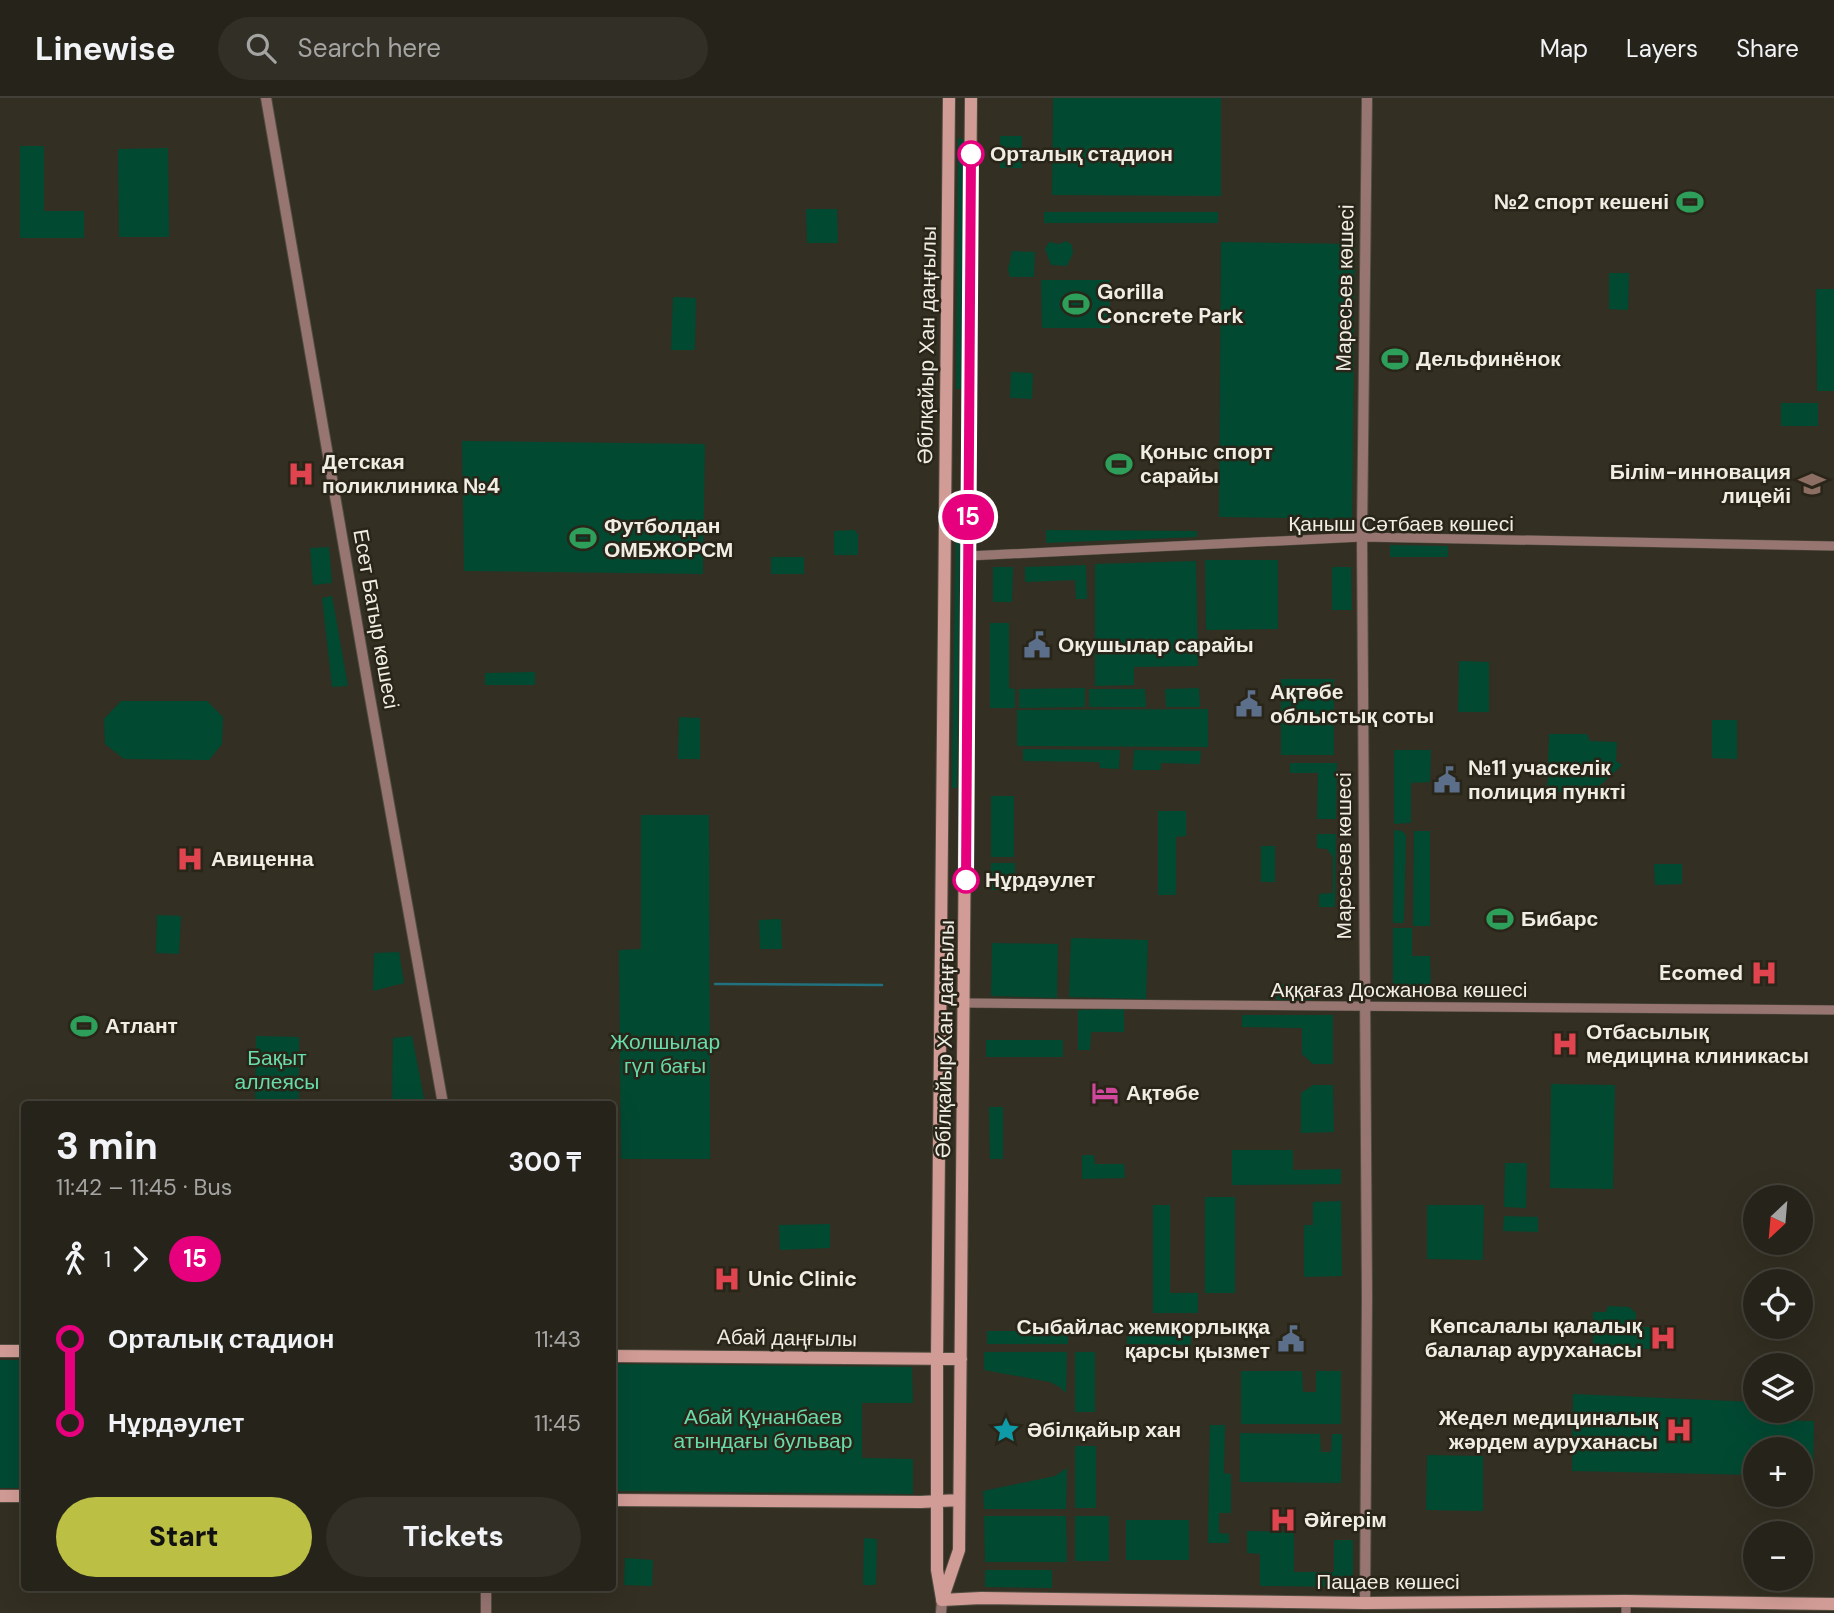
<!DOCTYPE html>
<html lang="en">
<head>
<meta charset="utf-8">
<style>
	:root { --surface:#26231a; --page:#322f27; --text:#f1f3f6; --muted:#a4a4a2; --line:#424039; --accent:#bbc044 }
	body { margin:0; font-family:"DM Sans",sans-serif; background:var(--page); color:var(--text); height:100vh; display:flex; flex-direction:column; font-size:26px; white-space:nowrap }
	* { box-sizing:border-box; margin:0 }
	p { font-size:23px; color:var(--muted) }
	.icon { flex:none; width:38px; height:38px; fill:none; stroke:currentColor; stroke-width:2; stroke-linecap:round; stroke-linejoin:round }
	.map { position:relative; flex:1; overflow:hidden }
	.sheet { position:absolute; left:21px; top:1003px; width:595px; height:490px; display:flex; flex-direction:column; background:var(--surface); border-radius:7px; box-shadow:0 7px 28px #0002,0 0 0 2px var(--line) }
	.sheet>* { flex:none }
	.badge { padding:0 14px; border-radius:23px; font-size:24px; line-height:46px }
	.needle { width:46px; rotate:206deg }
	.fabs { position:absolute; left:1743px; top:1087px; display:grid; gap:14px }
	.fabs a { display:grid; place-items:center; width:70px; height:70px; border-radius:50%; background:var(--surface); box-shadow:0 7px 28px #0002,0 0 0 2px var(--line); font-size:35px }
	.map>.badge { position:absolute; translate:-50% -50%; box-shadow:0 0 0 4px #fff }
	.legs { display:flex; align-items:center; gap:10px; height:77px; padding:0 35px; font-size:23px }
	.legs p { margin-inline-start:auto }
	.headline { display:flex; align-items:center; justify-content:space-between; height:119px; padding:0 35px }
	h1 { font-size:38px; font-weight:800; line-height:52px }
	.primary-button { display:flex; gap:14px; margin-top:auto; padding:14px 35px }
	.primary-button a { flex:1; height:80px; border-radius:42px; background:var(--accent); color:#111; font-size:28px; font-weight:800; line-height:80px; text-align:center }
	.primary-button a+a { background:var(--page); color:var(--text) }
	ul { padding:0 35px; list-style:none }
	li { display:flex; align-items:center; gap:24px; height:84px; font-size:26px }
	li i { display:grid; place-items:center; width:10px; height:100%; margin:0 9px; background:currentColor }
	li i::after { content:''; width:18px; height:18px; margin:-9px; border:5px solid; border-radius:50%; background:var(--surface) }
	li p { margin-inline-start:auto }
	li:first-child i { background:linear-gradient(#0000 50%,currentColor 0) }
	li:last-child i { background:linear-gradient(currentColor 50%,#0000 0) }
	header { display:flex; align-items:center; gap:42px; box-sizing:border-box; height:98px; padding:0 35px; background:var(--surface); border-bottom:2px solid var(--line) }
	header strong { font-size:33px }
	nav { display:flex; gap:38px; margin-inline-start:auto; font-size:24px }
	.search { width:490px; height:63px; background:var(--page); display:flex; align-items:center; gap:18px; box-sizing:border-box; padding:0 24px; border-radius:38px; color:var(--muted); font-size:26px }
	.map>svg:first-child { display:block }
	.green { fill:#024932 }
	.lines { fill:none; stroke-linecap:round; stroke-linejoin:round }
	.stream { stroke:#21717f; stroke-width:2.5 }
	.minor-casing { stroke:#514d41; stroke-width:10 }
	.tertiary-casing { stroke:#514d41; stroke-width:12 }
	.secondary-casing { stroke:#514d41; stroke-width:14 }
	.minor { stroke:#977571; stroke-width:9 }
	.tertiary { stroke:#977571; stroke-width:10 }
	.secondary { stroke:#d29c96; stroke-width:12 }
	.line-1-casing { stroke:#fff; stroke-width:16 }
	.line-1 { stroke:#e6007e; stroke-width:10 }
	.stop-1-dot { fill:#fff; stroke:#e6007e; stroke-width:3.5 }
	.labels { text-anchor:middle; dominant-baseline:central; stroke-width:5; stroke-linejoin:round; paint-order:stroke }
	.stop-label { font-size:21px; font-weight:bold; fill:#f0ede5; stroke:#292518; text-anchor:start }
	.poi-label { font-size:21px; font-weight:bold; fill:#f0ede5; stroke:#292518; text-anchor:start }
	.street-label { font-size:21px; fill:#f0ede5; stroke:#292518 }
	.park-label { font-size:21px; fill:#68dcab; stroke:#292518 }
</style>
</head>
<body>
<header>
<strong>Linewise</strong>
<div class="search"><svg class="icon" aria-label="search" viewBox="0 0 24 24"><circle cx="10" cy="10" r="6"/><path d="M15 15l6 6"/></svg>Search here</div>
<nav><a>Map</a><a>Layers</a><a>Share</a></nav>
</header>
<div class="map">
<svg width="1834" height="1515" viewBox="0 0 1834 1515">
	<rect width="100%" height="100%" fill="#332f22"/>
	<path class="green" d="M1053 0H1221V98L1052 97Z
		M1000 38H1022V70H1000Z
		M958 40 963 41 961 291H956Z
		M20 48H44V113H84V140H20Z
		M168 50 169 139H119L118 51Z
		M806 111H837L838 145H807Z
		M1044 114H1218V125H1044Z
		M1049 144 1059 146 1066 143 1072 147 1073 155 1067 168 1051 167 1045 151Z
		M1221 144 1355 146 1352 421 1219 419Z
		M1012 153 1035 154 1034 179H1010L1008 172Z
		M1609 175H1629L1628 212 1609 211Z
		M1041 182H1110V230H1042Z
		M1816 191H1834V293H1817Z
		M673 199 696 200 695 252H671Z
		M1011 274 1033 275 1032 301 1010 300Z
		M1781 305H1818V328H1781Z
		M462 343 705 346 703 476 464 473Z
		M956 410H960L957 690H952Z
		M855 432 858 437V457H834V433Z
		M1046 432 1197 433V439L1046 445Z
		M1390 447 1448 448V459H1390Z
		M329 449 332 485 313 487 310 450Z
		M771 459H804V476H771Z
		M1205 462H1278V531L1206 532Z
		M1196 463 1198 568 1134 569V587L1095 588V466Z
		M1086 467 1087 501H1076L1075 482 1025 484V469Z
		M993 469H1013L1012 504H993Z
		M1332 469H1351L1352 512H1332Z
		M332 498 348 588 332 589 322 500Z
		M990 525H1009V590L1015 591V610H990Z
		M1459 563 1489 564V614H1458Z
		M535 574V587H485V575Z
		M1281 581H1334V657H1281Z
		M1085 590V609L1019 610V591Z
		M1199 590 1200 609H1166L1165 591Z
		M1089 591H1145L1146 609H1089Z
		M121 603H207L223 619 222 646 209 662 124 661 105 646 104 621Z
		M1208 611V649L1017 648V612Z
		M679 619 700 620V661H678Z
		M1712 622H1737V661L1712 660Z
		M1549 636H1587L1590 643 1617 644 1616 663 1622 667 1593 694H1552V697L1547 696Z
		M1023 651 1120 652 1119 671 1100 670 1099 664 1023 663Z
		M1134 652 1201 653 1200 666 1161 665V672H1133Z
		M1394 652H1431L1430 684 1411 685V725L1394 726Z
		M1290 665H1337L1336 721H1317L1318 675H1290Z
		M991 698H1014V759H991Z
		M1158 713H1186V738L1176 739V797H1158Z
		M641 717H709L710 1061H621L619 852 641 851Z
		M1394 732 1402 733 1406 737 1404 825H1393Z
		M1414 733H1430V828H1413Z
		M1317 736H1336L1335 809H1319V796L1333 795V759L1327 751 1317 750Z
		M1261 748H1275V784H1261Z
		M991 765H1015V792H991Z
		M1654 766H1682V786L1655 787Z
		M157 817 181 818 179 856 156 855Z
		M781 821 782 851H760L759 822Z
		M1393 830H1412V858H1430L1431 897H1393Z
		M1071 840 1148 842 1146 901 1069 899Z
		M992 845 1058 846 1057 900 991 898Z
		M399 854 404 885 373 893 374 855Z
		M1277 886H1315L1314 902H1277Z
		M1124 911V934H1091L1090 952H1078V912Z
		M1242 917H1333V966H1313L1302 956V930L1242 929Z
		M256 938 299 939V1006H255Z
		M412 938 425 1006H392L393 940Z
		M986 942H1063V959H986Z
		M1551 986 1615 987 1613 1091 1550 1090Z
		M1313 987H1333L1334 1034 1301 1035V995Z
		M989 1009H1003V1061H990Z
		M1232 1052H1293V1072L1341 1071V1086L1232 1087Z
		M1082 1057H1094L1095 1066H1124L1125 1080 1082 1081Z
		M1505 1065H1527L1526 1110 1504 1109Z
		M1205 1099H1235V1195H1205Z
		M1341 1103 1342 1178 1304 1179V1127H1313V1104Z
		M1153 1107H1170V1195H1198V1215H1153Z
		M1427 1107H1484L1483 1162 1427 1161Z
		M1504 1118 1538 1119V1134L1503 1133Z
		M830 1126V1150L780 1152 779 1127Z
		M1608 1208 1629 1209 1636 1215V1229H1651V1251L1593 1250V1214H1606Z
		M1151 1227H1191V1247L1127 1246V1234H1151Z
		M987 1233H1068V1246H987Z
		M984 1254H1067L1066 1295 1060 1289 1050 1284 984 1272Z
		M1075 1254H1095V1314H1075Z
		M0 1262H24V1390H0Z
		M613 1266 912 1269 913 1305H862V1360L913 1361V1396L613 1393Z
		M1241 1273H1302L1303 1294H1316V1273H1341V1326H1241Z
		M1573 1296 1755 1304V1312L1771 1313V1322L1814 1323 1813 1378H1801V1351H1755V1377L1572 1373Z
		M1210 1327H1225L1224 1375 1231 1376V1415H1219V1435L1229 1436V1445H1208Z
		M1240 1335 1320 1336 1321 1354H1331L1332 1336H1342L1341 1385 1240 1384Z
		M1075 1348H1096V1410H1075Z
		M1427 1357 1483 1358V1413L1426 1412Z
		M1067 1370 1066 1411H984L983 1393 1055 1378Z
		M984 1418H1066L1067 1464H985Z
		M1075 1418H1109V1463H1075Z
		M1126 1422H1189V1462H1126Z
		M1247 1433 1294 1434V1474H1334V1442H1353V1476L1342 1489 1260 1488V1456L1247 1455Z
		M864 1440 877 1441 876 1487H863Z
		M625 1460 653 1462 652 1488 624 1487Z
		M985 1472H1052V1490L985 1489Z"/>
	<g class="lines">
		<path class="stream" d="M715 886 882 887"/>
		<g class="minor-casing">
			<path id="minor" d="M968 458 1362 439 1834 448
				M965 905 1834 912
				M1626 1515V1503"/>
		</g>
		<g class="tertiary-casing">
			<path id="tertiary" d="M266 0 369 594 443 1006
				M1365 1505 1367 1199 1362 439 1367 0
				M486 1515V1489
				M941 1515 942 1502"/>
		</g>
		<g class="secondary-casing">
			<path id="secondary" d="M0 1253H24
				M612 1258 961 1261
				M0 1398H24
				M612 1402 921 1404 959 1402
				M942 1501 937 1472V1261L949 0
				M942 1502 959 1452 971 0
				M942 1502 981 1500 1365 1505 1626 1503 1834 1506"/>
		</g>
		<use href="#minor" class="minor"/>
		<use href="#tertiary" class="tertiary"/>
		<use href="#secondary" class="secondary"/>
	</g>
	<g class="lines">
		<g class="line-1-casing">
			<path id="line-1" d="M966 782 971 56"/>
		</g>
		<use href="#line-1" class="line-1"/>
	</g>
	<defs>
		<g id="stadium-bare" transform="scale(2.1)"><path d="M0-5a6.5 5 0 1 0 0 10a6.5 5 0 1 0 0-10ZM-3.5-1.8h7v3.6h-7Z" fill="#2e9e5b" stroke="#292518" stroke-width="2.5" paint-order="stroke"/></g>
		<g id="hospital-bare" transform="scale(2.1)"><path d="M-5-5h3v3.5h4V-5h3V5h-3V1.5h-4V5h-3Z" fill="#e0444e" stroke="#292518" stroke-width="2.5" paint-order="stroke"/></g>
		<g id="school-bare" transform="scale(2.1)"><path d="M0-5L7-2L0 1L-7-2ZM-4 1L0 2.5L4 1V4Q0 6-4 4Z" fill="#8d6e63" stroke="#292518" stroke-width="2.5" paint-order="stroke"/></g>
		<g id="civic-bare" transform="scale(2.1)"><path d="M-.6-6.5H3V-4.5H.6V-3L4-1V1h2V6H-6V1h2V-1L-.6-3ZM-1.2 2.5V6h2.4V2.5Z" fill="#5c6f8a" stroke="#292518" stroke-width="2.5" paint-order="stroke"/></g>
		<g id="hotel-bare" transform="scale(2.1)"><path d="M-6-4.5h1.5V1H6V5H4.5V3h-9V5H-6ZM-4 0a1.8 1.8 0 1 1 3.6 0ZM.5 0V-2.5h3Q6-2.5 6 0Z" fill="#d1479c" stroke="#292518" stroke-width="2.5" paint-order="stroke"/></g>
		<g id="sight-bare" transform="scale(2.1)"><path d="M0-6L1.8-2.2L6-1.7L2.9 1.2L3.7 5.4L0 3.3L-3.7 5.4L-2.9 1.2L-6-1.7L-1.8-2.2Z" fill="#0f9aa8" stroke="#292518" stroke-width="2.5" paint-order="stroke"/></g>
	</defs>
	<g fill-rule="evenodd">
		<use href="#stadium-bare" x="1690" y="104"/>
		<use href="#stadium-bare" x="1076" y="206"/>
		<use href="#stadium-bare" x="1395" y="261"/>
		<use href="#stadium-bare" x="1119" y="366"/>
		<use href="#hospital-bare" x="301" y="376"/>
		<use href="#school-bare" x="1812" y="386"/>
		<use href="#stadium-bare" x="583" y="440"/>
		<use href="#civic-bare" x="1037" y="547"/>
		<use href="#civic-bare" x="1249" y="606"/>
		<use href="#civic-bare" x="1447" y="682"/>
		<use href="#hospital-bare" x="190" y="761"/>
		<use href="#stadium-bare" x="1500" y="821"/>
		<use href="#hospital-bare" x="1764" y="875"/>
		<use href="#stadium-bare" x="84" y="928"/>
		<use href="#hospital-bare" x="1565" y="946"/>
		<use href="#hotel-bare" x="1105" y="995"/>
		<use href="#hospital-bare" x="727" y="1181"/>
		<use href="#hospital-bare" x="1663" y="1240"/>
		<use href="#civic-bare" x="1291" y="1241"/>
		<use href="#sight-bare" x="1006" y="1332"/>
		<use href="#hospital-bare" x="1679" y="1332"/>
		<use href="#hospital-bare" x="1283" y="1422"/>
	</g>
	<g class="stop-1-dot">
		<circle cx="971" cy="56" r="12"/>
		<circle cx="966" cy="782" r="12"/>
	</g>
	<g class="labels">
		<g class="stop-label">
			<text x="990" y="56">Орталық стадион</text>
			<text x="985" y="782">Нұрдәулет</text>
		</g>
		<g class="poi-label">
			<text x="1669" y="104" text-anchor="end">№2 спорт кешені</text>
			<text x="1097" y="194">Gorilla<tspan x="1097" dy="24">Concrete Park</tspan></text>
			<text x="1416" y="261">Дельфинёнок</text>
			<text x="1140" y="354">Қоныс спорт<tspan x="1140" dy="24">сарайы</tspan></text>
			<text x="322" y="364">Детская<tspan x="322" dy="24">поликлиника №4</tspan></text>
			<text x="1791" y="374" text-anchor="end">Білім-инновация<tspan x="1791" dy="24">лицейі</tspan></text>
			<text x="604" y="428">Футболдан<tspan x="604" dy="24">ОМБЖОРСМ</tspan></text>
			<text x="1058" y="547">Оқушылар сарайы</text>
			<text x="1270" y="594">Ақтөбе<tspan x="1270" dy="24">облыстық соты</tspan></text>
			<text x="1468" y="670">№11 учаскелік<tspan x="1468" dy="24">полиция пункті</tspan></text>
			<text x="211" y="761">Авиценна</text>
			<text x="1521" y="821">Бибарс</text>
			<text x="1743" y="875" text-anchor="end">Ecomed</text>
			<text x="105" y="928">Атлант</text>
			<text x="1586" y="934">Отбасылық<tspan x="1586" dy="24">медицина клиникасы</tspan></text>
			<text x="1126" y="995">Ақтөбе</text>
			<text x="748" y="1181">Unic Clinic</text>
			<text x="1642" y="1228" text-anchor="end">Көпсалалы қалалық<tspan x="1642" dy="24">балалар ауруханасы</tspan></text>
			<text x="1270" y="1229" text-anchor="end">Сыбайлас жемқорлыққа<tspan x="1270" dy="24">қарсы қызмет</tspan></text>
			<text x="1658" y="1320" text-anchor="end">Жедел медициналық<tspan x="1658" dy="24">жәрдем ауруханасы</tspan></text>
			<text x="1027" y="1332">Әбілқайыр хан</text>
			<text x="1304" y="1422">Әйгерім</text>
		</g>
		<g class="street-label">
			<text transform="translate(1345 190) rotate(-89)">Маресьев көшесі</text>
			<text transform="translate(927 247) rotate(-89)">Әбілқайыр Хан даңғылы</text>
			<text x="1401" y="426">Қаныш Сәтбаев көшесі</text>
			<text transform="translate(376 521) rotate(80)">Есет Батыр көшесі</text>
			<text transform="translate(1344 758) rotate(-90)">Маресьев көшесі</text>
			<text x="1399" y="892">Аққағаз Досжанова көшесі</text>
			<text transform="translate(945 941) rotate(-89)">Әбілқайыр Хан даңғылы</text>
			<text transform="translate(787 1240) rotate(1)">Абай даңғылы</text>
			<text x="1388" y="1484">Пацаев көшесі</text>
		</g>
		<g class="park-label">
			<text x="665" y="944">Жолшылар<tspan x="665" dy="24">гүл бағы</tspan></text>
			<text x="277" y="960">Бақыт<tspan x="277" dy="24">аллеясы</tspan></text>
			<text x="763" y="1319">Абай Құнанбаев<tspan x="763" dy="24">атындағы бульвар</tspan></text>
		</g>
	</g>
</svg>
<div class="fabs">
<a><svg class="needle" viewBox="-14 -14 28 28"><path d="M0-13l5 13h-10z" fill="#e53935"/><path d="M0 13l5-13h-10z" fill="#a4a4a2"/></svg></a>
<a><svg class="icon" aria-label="locate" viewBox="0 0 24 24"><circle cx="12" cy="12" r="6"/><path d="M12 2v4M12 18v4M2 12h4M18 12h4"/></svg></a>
<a><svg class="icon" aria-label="layers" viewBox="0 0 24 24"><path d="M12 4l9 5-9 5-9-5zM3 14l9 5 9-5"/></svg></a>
<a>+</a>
<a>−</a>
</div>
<b class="badge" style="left:968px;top:419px;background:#e6007e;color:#fff">15</b>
<section class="sheet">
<div class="headline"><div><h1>3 min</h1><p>11:42 – 11:45 · Bus</p></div><b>300 ₸</b></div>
<div class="legs"><svg class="icon" aria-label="walk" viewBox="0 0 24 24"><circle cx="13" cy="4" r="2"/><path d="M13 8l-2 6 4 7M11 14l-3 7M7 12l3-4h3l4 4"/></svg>1<svg class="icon" aria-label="forward" viewBox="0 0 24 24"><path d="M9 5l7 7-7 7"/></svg><b class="badge" style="background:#e6007e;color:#fff">15</b></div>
<ul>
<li><i style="color:#e6007e"></i><b>Орталық стадион</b><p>11:43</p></li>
<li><i style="color:#e6007e"></i><b>Нұрдәулет</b><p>11:45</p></li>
</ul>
<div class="primary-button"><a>Start</a><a>Tickets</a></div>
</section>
</div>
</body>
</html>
